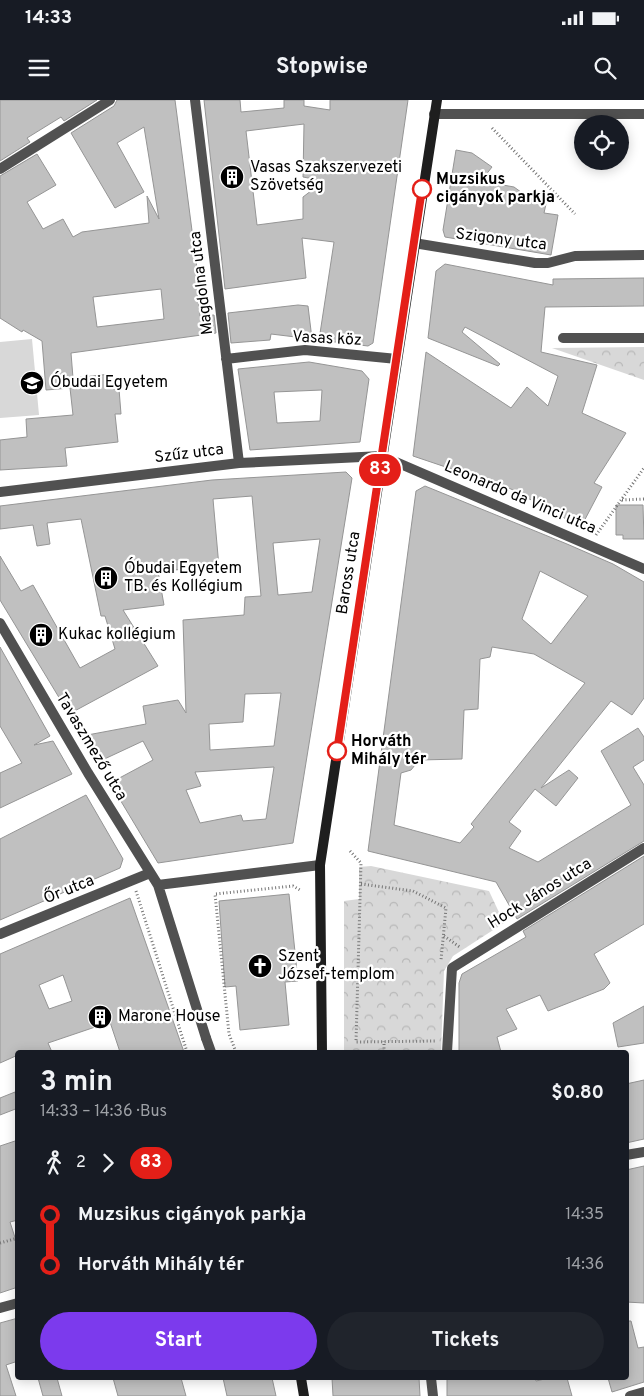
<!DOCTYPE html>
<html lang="en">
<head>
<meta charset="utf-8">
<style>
	:root { --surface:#171b24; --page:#20242c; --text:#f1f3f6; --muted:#9ea1a6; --accent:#7c3aed }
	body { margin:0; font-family:Overpass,sans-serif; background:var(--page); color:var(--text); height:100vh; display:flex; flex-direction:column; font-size:19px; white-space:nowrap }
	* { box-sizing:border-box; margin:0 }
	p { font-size:16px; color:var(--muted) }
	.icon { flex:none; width:28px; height:28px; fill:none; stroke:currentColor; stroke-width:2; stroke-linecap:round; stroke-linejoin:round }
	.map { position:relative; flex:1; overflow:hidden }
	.side { position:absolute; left:15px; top:950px; width:614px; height:330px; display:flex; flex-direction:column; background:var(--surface); border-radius:5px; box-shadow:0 2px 12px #0003 }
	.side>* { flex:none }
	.badge { padding:0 10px; border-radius:16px; font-size:18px; line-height:32px }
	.fabs { position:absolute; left:574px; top:15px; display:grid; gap:10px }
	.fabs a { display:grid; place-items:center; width:55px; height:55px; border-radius:50%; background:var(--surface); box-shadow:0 2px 12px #0003; font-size:25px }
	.map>.badge { position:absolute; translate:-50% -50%; box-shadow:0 0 0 2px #fff }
	.legs { display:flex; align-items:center; gap:8px; height:55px; padding:0 25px; font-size:16px }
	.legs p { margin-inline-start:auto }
	.overview { display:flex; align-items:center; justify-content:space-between; height:85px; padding:0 25px }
	h1 { font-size:28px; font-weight:700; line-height:38px }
	.button { display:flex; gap:10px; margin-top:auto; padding:10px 25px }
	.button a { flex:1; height:58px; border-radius:30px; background:var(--accent); color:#fff; font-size:20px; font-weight:700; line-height:58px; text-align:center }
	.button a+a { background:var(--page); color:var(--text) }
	ul { padding:0 25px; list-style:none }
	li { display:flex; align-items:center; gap:18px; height:50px; font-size:19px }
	li i { display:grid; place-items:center; width:8px; height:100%; margin:0 6px; background:currentColor }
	li i::after { content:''; width:12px; height:12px; margin:-6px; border:4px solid; border-radius:50%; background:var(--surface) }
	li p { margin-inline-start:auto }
	li:first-child i { background:linear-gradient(#0000 50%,currentColor 0) }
	li:last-child i { background:linear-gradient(currentColor 50%,#0000 0) }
	.status { display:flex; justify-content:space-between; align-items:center; height:35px; padding:0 25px; background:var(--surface); direction:ltr }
	.status svg { height:14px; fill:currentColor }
	header { display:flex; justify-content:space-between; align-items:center; height:65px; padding:0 25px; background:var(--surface); font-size:22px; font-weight:700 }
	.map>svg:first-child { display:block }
	.park { fill:url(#park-crowns) }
	.garden { fill:#d8d8d8 }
	.building { fill:#c0c0c0; stroke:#959595; fill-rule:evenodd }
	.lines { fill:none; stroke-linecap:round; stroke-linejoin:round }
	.path { stroke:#737373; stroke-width:3; stroke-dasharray:1 2.5; stroke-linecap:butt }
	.lane { stroke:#515151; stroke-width:10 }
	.street { stroke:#515151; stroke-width:10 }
	.secondary { stroke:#1e1e1e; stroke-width:10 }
	.line-1-casing { stroke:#fff; stroke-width:11 }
	.line-1 { stroke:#e41f18; stroke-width:8 }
	.stop-1-dot { fill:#fff; stroke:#e41f18; stroke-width:2.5 }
	.labels { text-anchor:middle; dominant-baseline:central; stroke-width:4.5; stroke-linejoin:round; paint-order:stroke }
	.poi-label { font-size:16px; fill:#000; stroke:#fff; text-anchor:start }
	.stop-label { font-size:16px; font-weight:bold; fill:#000; stroke:#fff; text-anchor:start }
	.street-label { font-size:16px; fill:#000; stroke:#fff }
</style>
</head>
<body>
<div class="status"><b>14:33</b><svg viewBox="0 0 49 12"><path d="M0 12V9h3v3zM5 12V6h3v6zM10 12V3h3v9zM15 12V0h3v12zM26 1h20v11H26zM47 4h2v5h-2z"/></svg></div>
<header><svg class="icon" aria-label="menu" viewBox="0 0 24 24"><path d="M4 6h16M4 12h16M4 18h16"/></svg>Stopwise<svg class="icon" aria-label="search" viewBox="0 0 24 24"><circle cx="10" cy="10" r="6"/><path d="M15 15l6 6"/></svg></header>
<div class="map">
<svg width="644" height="1296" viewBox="0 0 644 1296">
	<defs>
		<pattern id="park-crowns" width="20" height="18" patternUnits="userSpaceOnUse" patternTransform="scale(1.25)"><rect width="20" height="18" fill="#d8d8d8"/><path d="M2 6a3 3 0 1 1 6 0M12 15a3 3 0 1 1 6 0" fill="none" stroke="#b8b8b8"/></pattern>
	</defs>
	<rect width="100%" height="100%" fill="#fff"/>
	<path class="park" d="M644 247V280L552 248Z
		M371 766 489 791 504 823 453 856 444 871 441 952H344V801L359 799V767Z"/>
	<path class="garden" d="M32 239 39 315 0 318V242Z"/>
	<path class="building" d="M0 0H97L64 21 61 17 27 38 30 42 0 61Z
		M117 0H175L200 192H197L200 216 214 215 216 233 71 253 73 278 111 274 113 289H119L121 314H115L118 342 65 348 67 366 0 370V340L27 337 26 319 73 315 70 288 46 290 42 241 23 230 22 232 0 218V76L37 54 56 85 27 102 43 129 63 119 73 137 82 132 149 123 147 96 159 119 144 27 117 43 144 92 115 108 71 33 114 6ZM161 189 164 219 97 227 93 197Z
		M204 0H240L241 12 284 8V0H304V6L330 10V0H408L373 243 368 246 319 240 334 142 302 138 306 178 225 189ZM304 24 303 77 324 81 303 97V119L257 125 246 31Z
		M456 50 472 53 492 67 481 81 514 87 525 95 528 91 546 104 544 113 558 115 551 155 445 137 443 130Z
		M445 164 553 185V179L644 178V206L545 207 541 252 597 265 582 313 626 333 594 383 602 387 581 427 511 389 413 356 426 252 511 308 527 287 548 306 558 276 465 227 462 232 500 264 498 266 428 238 436 171Z
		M298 205 308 206 312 239 271 234 270 240 231 243 228 213Z
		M309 262 362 271 369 279 360 342 250 350 238 269ZM322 290 320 321 277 323 274 292Z
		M346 372 352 378 293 743 158 763 110 683 153 660 143 641 98 662 82 636 146 624 143 606 178 600 186 613 183 520 244 515 245 497 261 496 252 396 213 399 219 467 158 471 164 505 123 510 158 566 69 614 0 500V456L21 491 33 485 80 568 115 549 105 516H101L81 419 47 423 50 444 37 446 33 425 0 429V406L212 380ZM320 439 312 492 278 495 273 443ZM281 593 274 646 210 650 209 624 243 622 245 594ZM274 667 266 719 243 721 241 715 200 723 186 690 201 686 195 672Z
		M425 386 567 444 613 464 644 482V598L632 615 611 601 541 688 569 670 578 678 556 706 535 689 509 722 521 731 509 748 538 762 631 705 601 651 638 628 644 637V660L633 667 644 685V741L517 819 496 782 368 751 416 391ZM540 471 588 496 551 544 522 519ZM492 547 534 554 585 583 471 724 474 727 460 743 394 725 401 673 411 670 419 660 462 659 464 610 478 609 480 559 490 557Z
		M616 405H643L644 439H623V435H616Z
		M0 547 50 636 34 645 53 641 72 674 0 708V673L22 663 0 626Z
		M86 695 123 759 120 768 0 820V739Z
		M644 756V824L594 854 610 883 604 889 548 911 540 895 506 909 517 929 497 937 501 952H459V883L462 874 526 837 523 831Z
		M289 794 298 881 285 882 289 925 240 930 236 886 225 887 219 801Z
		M130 798 184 952H120L110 922 48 943 52 952H18V955L0 963V854ZM63 875 72 901 49 909 39 885Z
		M644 906V943L618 947 613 923Z
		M644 980V1039L626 1043V984Z
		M15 992 18 1008 0 1015V998Z
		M18 1040V1120L10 1122 18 1147V1187L0 1193V1046Z
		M644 1066V1203L626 1202V1070Z
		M18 1218V1261L6 1265 16 1296H0V1223Z
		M626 1221H631L638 1248 644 1247V1282L612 1292 608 1278H626Z
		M38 1278H57L62 1296H43Z
		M113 1278H181L186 1296H118Z
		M223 1278H272L276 1296H227Z
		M332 1278H419L420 1296H333Z
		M447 1278H535L536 1281 549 1278H567L572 1296H447Z"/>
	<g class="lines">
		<path class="path" d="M492 28 575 114
			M622 400 644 399
			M596 435 644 368
			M350 751 361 763 356 942 435 941
			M361 784 413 791 446 808 441 860
			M136 791 187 952
			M444 836 461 848
			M236 952 229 934 215 794 293 786 300 790
			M384 952V941
			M18 1124V1128
			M0 1143 18 1138"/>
		<path class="lane" d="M563 238H644
			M206 938 211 952"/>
		<path class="street" d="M195 0 239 363
			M434 14H644
			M0 69 110 0
			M414 143 535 163H548L575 156 644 155
			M226 259 305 250 397 259
			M0 392 239 363 382 356 644 469
			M0 523 88 673 158 785
			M0 834 150 773
			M206 938 158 785 320 765
			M447 952 452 868 644 748
			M626 1055 644 1052
			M0 1208 18 1203
			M431 1278 433 1296
			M630 1296 644 1292"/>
		<path class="secondary" d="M322 952 320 765 437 0
			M301 1278 304 1296"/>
	</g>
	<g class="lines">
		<g class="line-1-casing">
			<path id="line-1" d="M337 651 422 89"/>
		</g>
		<use href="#line-1" class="line-1"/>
	</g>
	<defs>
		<g id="building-disc" transform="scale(1.25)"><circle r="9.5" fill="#000" stroke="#fff"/><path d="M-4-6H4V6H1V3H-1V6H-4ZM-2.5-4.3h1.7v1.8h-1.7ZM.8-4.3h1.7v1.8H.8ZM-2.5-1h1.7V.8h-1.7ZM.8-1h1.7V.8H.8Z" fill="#fff"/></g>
		<g id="university-disc" transform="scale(1.25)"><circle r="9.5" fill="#000" stroke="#fff"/><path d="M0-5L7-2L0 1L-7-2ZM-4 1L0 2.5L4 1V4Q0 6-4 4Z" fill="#fff"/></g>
		<g id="church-disc" transform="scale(1.25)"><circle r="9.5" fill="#000" stroke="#fff"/><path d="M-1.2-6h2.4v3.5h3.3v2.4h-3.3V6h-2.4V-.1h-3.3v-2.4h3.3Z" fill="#fff"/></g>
	</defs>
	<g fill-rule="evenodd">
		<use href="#building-disc" x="232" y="77"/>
		<use href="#university-disc" x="32" y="283"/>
		<use href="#building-disc" x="106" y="478"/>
		<use href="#building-disc" x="41" y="535"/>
		<use href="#church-disc" x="260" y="866"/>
		<use href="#building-disc" x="100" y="917"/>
	</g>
	<g class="stop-1-dot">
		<circle cx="422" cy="89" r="9"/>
		<circle cx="337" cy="651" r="9"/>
	</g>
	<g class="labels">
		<g class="poi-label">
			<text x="250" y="68">Vasas Szakszervezeti<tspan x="250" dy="18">Szövetség</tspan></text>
			<text x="50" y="283">Óbudai Egyetem</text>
			<text x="124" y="469">Óbudai Egyetem<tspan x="124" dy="18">TB. és Kollégium</tspan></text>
			<text x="58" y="535">Kukac kollégium</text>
			<text x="278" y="857">Szent<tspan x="278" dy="18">József-templom</tspan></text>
			<text x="118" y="917">Marone House</text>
		</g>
		<g class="stop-label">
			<text x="436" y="80">Muzsikus<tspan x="436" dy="18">cigányok parkja</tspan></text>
			<text x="351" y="642">Horváth<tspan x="351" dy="18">Mihály tér</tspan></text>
		</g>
		<g class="street-label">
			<text transform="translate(501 140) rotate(7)">Szigony utca</text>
			<text transform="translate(202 183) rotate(-97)">Magdolna utca</text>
			<text transform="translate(327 239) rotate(3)">Vasas köz</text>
			<text transform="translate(189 354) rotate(-7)">Szűz utca</text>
			<text transform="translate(520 398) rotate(23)">Leonardo da Vinci utca</text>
			<text transform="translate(349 473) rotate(-81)">Baross utca</text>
			<text transform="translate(91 647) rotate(59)">Tavaszmező utca</text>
			<text transform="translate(69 790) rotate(-22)">Őr utca</text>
			<text transform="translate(540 794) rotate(-32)">Hock János utca</text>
		</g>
	</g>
</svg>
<div class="fabs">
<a><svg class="icon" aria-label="locate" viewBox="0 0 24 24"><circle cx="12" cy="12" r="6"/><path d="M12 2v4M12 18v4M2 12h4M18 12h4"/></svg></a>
</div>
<b class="badge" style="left:380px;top:370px;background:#e41f18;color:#fff">83</b>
<section class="side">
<div class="overview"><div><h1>3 min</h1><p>14:33 – 14:36 · Bus</p></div><b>$0.80</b></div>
<div class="legs"><svg class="icon" aria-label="walk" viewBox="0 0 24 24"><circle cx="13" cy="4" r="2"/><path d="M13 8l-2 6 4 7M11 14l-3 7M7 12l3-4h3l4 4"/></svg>2<svg class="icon" aria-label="forward" viewBox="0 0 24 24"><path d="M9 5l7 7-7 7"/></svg><b class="badge" style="background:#e41f18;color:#fff">83</b></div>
<ul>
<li><i style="color:#e41f18"></i><b>Muzsikus cigányok parkja</b><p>14:35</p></li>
<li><i style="color:#e41f18"></i><b>Horváth Mihály tér</b><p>14:36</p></li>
</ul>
<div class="button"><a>Start</a><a>Tickets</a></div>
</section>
</div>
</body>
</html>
